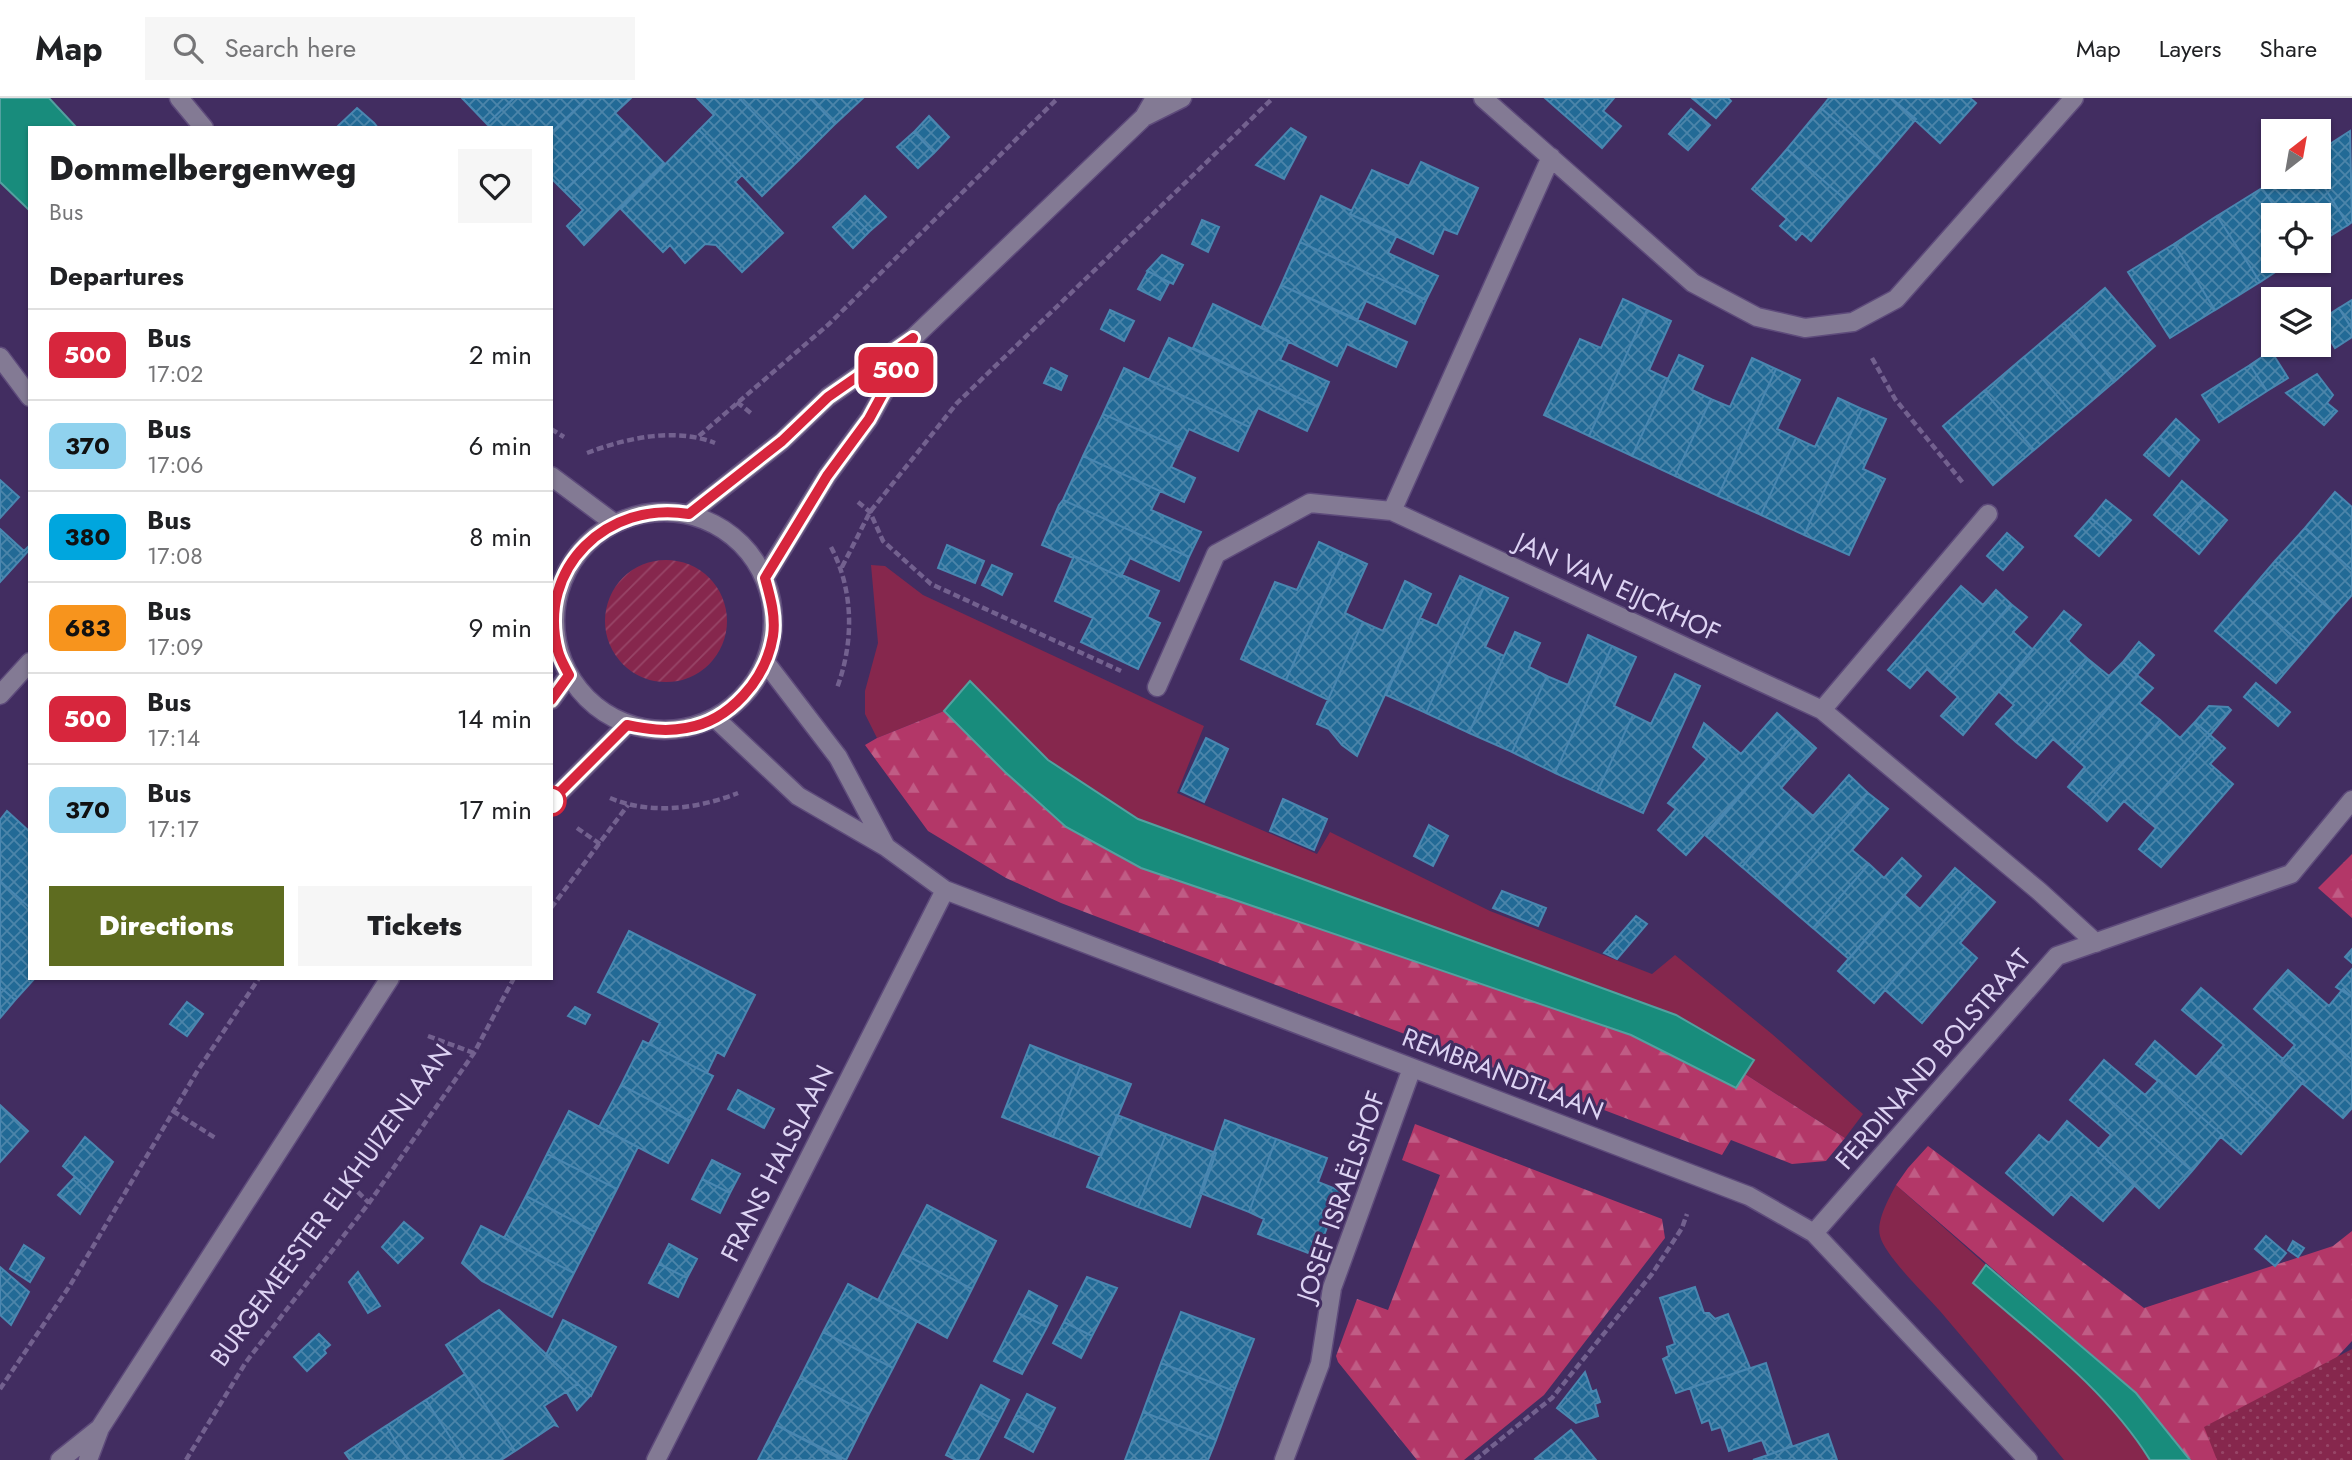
<!DOCTYPE html>
<html lang="en">
<head>
<meta charset="utf-8">
<style>
	:root { --surface:#fff; --page:#f6f6f6; --text:#202124; --muted:#757577; --line:#e0e0e0; --accent:#5e6c20 }
	body { margin:0; font-family:Jost,sans-serif; background:var(--page); color:var(--text); height:100vh; display:flex; flex-direction:column; font-size:26px; white-space:nowrap }
	* { box-sizing:border-box; margin:0 }
	p { font-size:23px; color:var(--muted) }
	.icon { flex:none; width:38px; height:38px; fill:none; stroke:currentColor; stroke-width:2; stroke-linecap:round; stroke-linejoin:round }
	.map { position:relative; flex:1; overflow:hidden }
	.side { position:absolute; left:28px; top:28px; width:525px; height:854px; display:flex; flex-direction:column; background:var(--surface); border-radius:0px; box-shadow:0 2px 5px #0004 }
	.side>* { flex:none }
	.badge { padding:0 14px; border-radius:10px; font-size:24px; line-height:46px }
	.needle { width:46px; rotate:31deg }
	.fabs { position:absolute; left:2261px; top:21px; display:grid; gap:14px }
	.fabs a { display:grid; place-items:center; width:70px; height:70px; border-radius:0px; background:var(--surface); box-shadow:0 2px 5px #0004; font-size:35px }
	.map>.badge { position:absolute; translate:-50% -50%; box-shadow:0 0 0 4px #fff }
	h2 { padding:0 21px; font-size:26px; line-height:63px }
	.round { display:grid; place-items:center; flex:none; width:74px; height:74px; border-radius:0px; background:var(--page) }
	.head { display:flex; align-items:center; justify-content:space-between; height:119px; padding:0 21px }
	h1 { font-size:33px; font-weight:800; line-height:52px }
	.button { display:flex; gap:14px; margin-top:auto; padding:14px 21px }
	.button a { flex:1; height:80px; border-radius:0px; background:var(--accent); color:#fff; font-size:28px; font-weight:800; line-height:80px; text-align:center }
	.button a+a { background:var(--page); color:var(--text) }
	ul { padding:0; list-style:none }
	li { display:flex; align-items:center; gap:21px; height:91px; padding:0 21px; border-top:2px solid var(--line) }
	li div { flex:1 }
	li b { display:block; font-size:26px }
	li em { font-style:normal }
	li .badge { min-width:77px; font-weight:700; text-align:center }
	header { display:flex; align-items:center; gap:42px; box-sizing:border-box; height:98px; padding:0 35px; background:var(--surface); border-bottom:2px solid var(--line) }
	header strong { font-size:33px }
	nav { display:flex; gap:38px; margin-inline-start:auto; font-size:24px }
	.search { width:490px; height:63px; background:var(--page); display:flex; align-items:center; gap:18px; box-sizing:border-box; padding:0 24px; border-radius:0px; color:var(--muted); font-size:26px }
	.map>svg:first-child { display:block }
	.grass { fill:#86274d }
	.forest { fill:url(#forest-firs) }
	.park { fill:url(#park-dots) }
	.garden { fill:url(#garden-furrows) }
	.water { fill:#188c7c; stroke:#53a1a0; stroke-width:2 }
	.building { fill:url(#building-cross-hatch); stroke:#4a87b1; stroke-width:2 }
	.lines { fill:none; stroke-linecap:round; stroke-linejoin:round }
	.minor-casing { stroke:#5e4b7b; stroke-width:21 }
	.path { stroke:#73618f; stroke-width:4.5; stroke-dasharray:7 3.5; stroke-linecap:butt }
	.minor { stroke:#837a94; stroke-width:18 }
	.line-casing { stroke:#fff; stroke-width:16 }
	.line { stroke:#d7263d; stroke-width:10 }
	.stop-dot { fill:#fff; stroke:#d7263d; stroke-width:3.5 }
	.labels { text-anchor:middle; dominant-baseline:central; stroke-width:6; stroke-linejoin:round; paint-order:stroke }
	.street-label { font-size:26px; fill:#ddd3f3; stroke:#422d61 }
</style>
</head>
<body>
<header>
<strong>Map</strong>
<div class="search"><svg class="icon" aria-label="search" viewBox="0 0 24 24"><circle cx="10" cy="10" r="6"/><path d="M15 15l6 6"/></svg>Search here</div>
<nav><a>Map</a><a>Layers</a><a>Share</a></nav>
</header>
<div class="map">
<svg width="2352" height="1362" viewBox="0 0 2352 1362">
	<defs>
		<pattern id="forest-firs" width="22" height="20" patternUnits="userSpaceOnUse" patternTransform="scale(1.75)"><rect width="22" height="20" fill="#b33768"/><path d="M5 1l3.5 6h-7zM16 11l3.5 6h-7z" fill="#c05c85"/></pattern>
		<pattern id="park-dots" width="8" height="8" patternUnits="userSpaceOnUse" patternTransform="scale(1.75)"><rect width="8" height="8" fill="#86274d"/><path d="M2 2h.1M6 6h.1" fill="none" stroke="#974567" stroke-width="1.8" stroke-linecap="round"/></pattern>
		<pattern id="garden-furrows" width="10" height="10" patternUnits="userSpaceOnUse" patternTransform="scale(1.75)"><rect width="10" height="10" fill="#86274d"/><path d="M-1 1l2-2M0 10L10 0M9 11l2-2" fill="none" stroke="#974567"/></pattern>
		<pattern id="building-cross-hatch" width="8" height="8" patternUnits="userSpaceOnUse" patternTransform="scale(1.75)"><rect width="8" height="8" fill="#226a96"/><path d="M0 0l8 8M0 8l8-8" fill="none" stroke="#4c85aa"/></pattern>
	</defs>
	<rect width="100%" height="100%" fill="#422d61"/>
	<path class="grass" d="M871 467 885 468 923 497 1204 628 1177 695 1317 756 1330 734 1490 813 1652 876 1675 857 1772 936 1863 1016 1845 1040 1745 976 1753 963 1676 917 1138 721 1048 662 971 584 944 613 877 640 865 616V593L878 545Z
		M1896 1087 1986 1167 1973 1185C2035 1240 2106 1291 2150 1362H2064C2023 1312 1982 1262 1940 1213 1925 1196 1885 1158 1880 1138 1876 1123 1889 1100 1896 1087Z"/>
	<path class="forest" d="M944 613 1005 674 1066 729 1631 937 1736 990 1745 976 1845 1040 1826 1063 1792 1066 1731 1042 1722 1057 1061 805 1006 780 928 733 865 647 877 640Z
		M2352 756V820L2318 790Z
		M1415 1026 1662 1121 1665 1140 1544 1297 1464 1362H1417L1338 1264 1336 1258 1357 1201 1388 1212 1440 1077 1402 1062Z
		M1928 1048 2144 1210 2333 1148 2352 1133V1243L2242 1362H2190L2136 1295 1896 1087 1908 1070Z"/>
	<path class="park" d="M2352 1251V1362H2217L2204 1329Z"/>
	<path class="garden" d="M605 523a61 61 0 1 1 122 0a61 61 0 1 1-122 0Z"/>
	<path class="water" d="M0 0H49L77 30H30V113L0 84Z
		M970 583 1048 662 1138 721 1676 917 1754 962 1736 990 1631 937 1141 770 1066 729 1005 674 944 613Z
		M1986 1167 2136 1295 2190 1362H2150C2106 1291 2035 1239 1973 1185Z"/>
	<path class="building" d="M462 0H514L487 26Z
		M514 0H587L551 35V30H491L487 26Z
		M587 0H631L615 15 630 30 564 93 551 80V35Z
		M697 0H739L799 62 762 98 699 32 714 17Z
		M739 0H810L835 26 799 62Z
		M810 0H863L835 26Z
		M1545 0H1614L1603 13 1621 28 1602 50Z
		M1692 0H1728L1731 3 1716 20Z
		M1829 0H1891L1916 21 1881 62 1821 10Z
		M1891 0H1970L1976 5 1940 45Z
		M357 10 374 25 378 30H339L338 28Z
		M1821 10 1881 62 1846 102 1787 51Z
		M1691 11 1710 27 1688 52 1669 36Z
		M929 18 949 39 934 55 914 34Z
		M630 30 664 65 584 147 567 128 583 112 564 93Z
		M1291 30 1306 39 1284 81 1256 67Z
		M699 32 742 77 735 84 783 135 742 174 716 147 705 146 685 165 670 147 663 154 621 111Z
		M2350 33 2352 124 2348 127 2318 79 2319 53Z
		M914 34 934 55 918 70 897 49Z
		M1787 51 1846 102 1811 143 1802 135 1796 142 1780 128 1787 121 1752 91Z
		M1421 64 1478 90 1457 136 1444 131 1433 156 1350 116 1372 72 1409 88Z
		M2279 79H2318L2348 127 2319 145V117H2280L2262 90Z
		M2262 90 2280 117H2273V163H2292L2260 184 2217 118Z
		M865 98 886 119 869 134 849 114Z
		M1321 98 1352 113 1350 116 1397 137 1388 155 1438 178 1426 202 1300 144Z
		M849 114 869 134 853 150 833 129Z
		M2217 118 2260 184 2215 212 2174 146Z
		M1202 122 1219 129 1208 154 1192 146Z
		M1300 144 1426 202 1415 226 1366 203 1357 223 1281 187Z
		M2174 146 2215 212 2170 240 2128 174Z
		M1162 157 1183 167 1173 186 1147 173Z
		M1148 173 1169 185 1160 202 1138 191Z
		M1281 187 1407 244 1396 269 1347 246 1337 268 1261 230Z
		M2105 190 2155 248 2114 284 2064 225Z
		M1623 201 1647 212 1589 338 1544 317 1580 241 1601 250Z
		M2352 202V231L2339 210Z
		M1213 206 1289 243 1280 262 1329 284 1318 309 1193 250Z
		M2339 210 2352 231V239L2335 250 2319 223Z
		M1110 212 1134 223 1124 243 1101 231Z
		M1647 212 1671 223 1649 272 1668 281 1632 358 1589 338Z
		M2064 225 2114 284 2074 318 2024 259Z
		M1169 240 1318 309 1307 333 1258 310 1249 329 1149 282Z
		M2271 253 2288 280 2267 293 2250 267Z
		M1679 257 1703 268 1692 292 1711 301 1675 378 1632 358Z
		M2024 259 2074 318 2034 352 1984 293Z
		M1752 260 1776 271 1718 398 1675 378 1711 301 1730 309Z
		M2250 267 2267 293 2219 324 2202 297Z
		M1051 270 1067 278 1061 292 1044 285Z
		M1124 270 1249 329 1238 353 1189 331 1180 350 1103 316Z
		M1776 271 1800 282 1777 331 1796 340 1761 417 1718 398Z
		M2317 276 2333 297 2327 305 2337 313 2324 327 2286 295Z
		M1984 293 2034 352 1993 387 1943 328Z
		M1838 300 1862 311 1804 437 1761 417 1796 340 1815 349Z
		M1862 311 1886 321 1863 371 1885 381 1849 457 1804 437Z
		M1103 316 1180 350 1171 369 1195 380 1184 404 1083 358Z
		M2176 321 2199 342 2184 360 2160 339Z
		M2160 339 2184 360 2169 378 2144 357Z
		M1083 358 1160 393 1151 412 1201 434 1189 459 1063 402Z
		M0 382 19 399 0 420Z
		M2182 383 2204 402 2175 435 2154 417Z
		M2335 394 2352 409V472L2305 430Z
		M1063 402 1189 459 1179 483 1130 460 1121 479 1074 458 1073 460 1042 447 1059 407Z
		M2106 402 2131 422 2115 440 2091 420Z
		M2204 402 2227 422 2199 456 2175 435Z
		M2091 420 2115 440 2099 458 2075 438Z
		M2305 430 2352 472V497L2335 516 2275 463Z
		M0 431 24 453 30 447V451L0 484Z
		M2007 435 2023 449 2003 472 1987 458Z
		M1319 444 1343 455 1286 582 1241 561 1275 484 1297 492Z
		M947 447 984 463 975 485 938 470Z
		M1343 455 1367 466 1345 515 1363 524 1328 602 1286 582Z
		M1074 458 1121 479 1122 477 1159 493 1147 519 1160 525 1138 571 1081 544 1093 520 1055 503Z
		M2275 463 2335 516 2306 550 2246 497Z
		M992 467 1012 476 1002 497 982 487Z
		M1460 478 1484 489 1426 615 1386 597 1420 520 1437 528Z
		M1405 483 1431 496 1357 658 1342 647 1329 631 1317 626 1363 524 1383 533Z
		M1961 488 1983 507 1996 492 2011 506 1942 585 1927 571 1910 590 1888 572Z
		M1484 489 1508 500 1485 549 1504 558 1469 635 1426 615Z
		M2246 497 2306 550 2276 585 2215 533Z
		M2011 506 2027 519 2013 534 2033 552 1963 637 1941 618 1958 599 1942 585Z
		M2064 513 2081 527 2068 543 2088 561 2016 644 1996 626 2014 607 1998 593Z
		M1515 534 1540 545 1529 569 1547 578 1512 654 1469 635Z
		M1588 537 1612 548 1555 675 1512 654 1547 578 1568 587Z
		M2139 544 2154 557 2137 577 2123 564Z
		M1612 548 1636 559 1614 608 1633 617 1597 694 1555 675Z
		M2088 561 2109 578 2123 564 2137 577 2069 655 2053 641 2036 660 2016 644Z
		M1675 576 1700 588 1643 715 1597 694 1633 617 1651 626Z
		M2137 577 2153 590 2139 605 2160 622 2088 706 2068 689 2085 669 2069 655Z
		M2256 585 2290 614 2278 628 2244 599Z
		M2209 608 2228 609 2231 612 2210 637 2195 624Z
		M1777 615 1797 633 1686 757 1658 732 1676 711 1668 705 1707 661 1693 649 1704 625 1741 656Z
		M2160 622 2180 640 2195 624 2210 637 2140 717 2124 703 2107 723 2088 706Z
		M1797 633 1816 650 1781 690 1797 704 1742 769 1706 738Z
		M2210 637 2225 650 2210 666 2233 686 2161 769 2139 751 2156 730 2140 717Z
		M1206 640 1228 651 1204 704 1181 693Z
		M1849 677 1868 695 1777 799 1742 769 1797 704 1813 718Z
		M1868 695 1888 711 1852 752 1869 766 1813 830 1777 799Z
		M1283 701 1327 721 1314 752 1270 733Z
		M7 713 30 734V810L0 783V722Z
		M1429 727 1448 738 1433 768 1414 758Z
		M1902 760 1921 778 1849 861 1813 830 1869 766 1884 780Z
		M1955 770 1975 787 1874 905 1838 873 1904 797 1920 811Z
		M0 783 30 810V880H35L15 902 0 889Z
		M1975 787 1995 804 1960 845 1977 860 1922 925 1885 892Z
		M1502 793 1546 810 1538 828 1493 810Z
		M1636 818 1647 826 1617 861 1604 855Z
		M629 833 755 897 724 958 717 954 707 975 649 946 660 925 598 894Z
		M2352 851V865L2345 859Z
		M2352 871V899L2336 889Z
		M2288 872 2329 908 2343 891 2352 899V962L2271 891Z
		M0 889 15 902 0 920Z
		M2201 890 2283 961 2281 963 2304 983 2273 1019 2210 963 2224 947 2182 912Z
		M2271 891 2352 962V1010L2343 1020 2302 985 2304 983 2281 963 2295 947 2254 911Z
		M187 904 203 916 187 938 170 926Z
		M575 909 590 917 585 926 568 918Z
		M643 943 713 978 690 1023 621 987Z
		M2155 943 2196 979 2210 963 2273 1019 2241 1056 2221 1039 2222 1037 2159 982 2158 983 2136 966Z
		M1030 947 1081 967 1053 1039 1002 1019Z
		M2104 962 2145 997 2159 982 2222 1037 2192 1073 2087 982Z
		M1081 967 1131 986 1101 1058 1053 1039Z
		M2087 982 2192 1073 2159 1110 2097 1053 2111 1037 2070 1002Z
		M621 987 690 1023 668 1065 599 1029Z
		M738 992 774 1011 764 1030 728 1011Z
		M0 1007 28 1033 0 1064Z
		M569 1013 638 1049 617 1091 547 1056Z
		M1117 1017 1166 1036 1138 1109 1087 1089Z
		M1225 1022 1276 1041 1249 1114 1200 1095Z
		M2067 1023 2099 1051 2097 1053 2135 1087 2103 1123 2071 1096 2053 1117 2006 1075 2039 1037 2049 1045Z
		M1166 1036 1216 1055 1190 1129 1138 1109Z
		M85 1039 113 1064 93 1095 63 1068Z
		M1276 1041 1327 1060 1318 1084 1341 1093 1316 1158 1258 1136 1264 1121 1249 1114Z
		M547 1056 617 1091 595 1134 526 1098Z
		M712 1062 740 1076 730 1095 702 1081Z
		M75 1079 93 1095 80 1116 58 1097Z
		M702 1081 730 1095 720 1115 692 1101Z
		M526 1098 595 1134 574 1175 504 1140Z
		M927 1107 996 1143 972 1191 902 1155Z
		M404 1124 423 1140 398 1165 382 1149Z
		M481 1128 574 1175 552 1219 482 1183 462 1165Z
		M2266 1138 2286 1155 2275 1168 2255 1151Z
		M2293 1143 2304 1150 2298 1159 2288 1152Z
		M669 1146 697 1161 687 1180 659 1166Z
		M24 1147 44 1160 30 1184 10 1171Z
		M902 1155 972 1191 947 1240 878 1202Z
		M659 1166 687 1180 678 1199 649 1185Z
		M0 1169 29 1194 11 1227 0 1217Z
		M358 1174 380 1208 368 1215 349 1184Z
		M1087 1179 1117 1190 1092 1238 1064 1224Z
		M848 1186 917 1223 893 1270 823 1234Z
		M1695 1189 1704 1215H1709L1715 1221 1728 1216 1750 1270 1676 1295 1663 1261 1669 1258 1667 1249 1675 1246 1660 1200Z
		M1029 1193 1057 1208 1047 1229 1018 1215Z
		M499 1212 578 1286 544 1308 557 1328 554 1327 515 1353 446 1247Z
		M1181 1214 1254 1241 1234 1293 1161 1265Z
		M1018 1215 1047 1229 1022 1276 994 1263Z
		M563 1222 616 1249 591 1298 546 1257Z
		M1064 1224 1092 1238 1081 1260 1053 1245Z
		M823 1234 893 1270 869 1316 800 1280Z
		M319 1236 330 1247 324 1252 326 1255 307 1273 294 1259Z
		M1161 1265 1234 1293 1216 1342 1143 1314Z
		M1766 1265 1792 1348 1768 1357 1762 1342 1729 1353 1721 1329 1712 1332 1709 1322 1702 1325 1690 1290Z
		M1585 1274 1592 1294 1596 1292 1600 1304 1595 1306 1598 1318 1576 1325 1557 1310Z
		M465 1276 515 1353 501 1362H465L426 1302Z
		M800 1280 869 1316 846 1362 776 1327Z
		M578 1286 590 1298 577 1312 566 1293Z
		M981 1287 1009 1302 998 1324 970 1309Z
		M1027 1296 1055 1310 1044 1332 1016 1317Z
		M426 1302 465 1362H408L386 1328Z
		M970 1309 998 1324 978 1362H956L946 1357Z
		M1143 1314 1216 1342 1208 1362H1125Z
		M1016 1317 1044 1332 1033 1354 1005 1339Z
		M776 1327 842 1362H758Z
		M386 1328 408 1362H350L345 1355Z
		M1571 1332 1596 1362H1536L1535 1361Z
		M1828 1336 1837 1362H1753L1768 1357Z"/>
	<g class="lines">
		<g class="minor-casing">
			<path id="minor" d="M179 0 204 30
				M1483 0 1693 185 1757 219 1805 230 1853 224 1896 201 2074 0
				M1144 19 1182 0
				M0 259 30 299
				M551 378 614 425
				M1392 413 1551 59
				M555 523a109 109 0 1 1 218 0a109 109 0 1 1-218 0Z
				M689 416 782 343 828 299 913 240 1144 19 1155 0
				M765 479 827 378 869 321 911 245
				M766 565 838 659 886 749
				M1157 589 1216 456 1310 405 1392 413 1822 612 1988 416
				M0 597 30 564
				M551 602 569 577
				M1822 612 2039 793 2096 845
				M715 620 798 698 886 749 945 792 1749 1098 1814 1135 2028 1362
				M551 703 627 627
				M1814 1135 2057 858 2291 776 2352 702
				M60 1362 100 1330
				M88 1362 100 1330 390 880
				M656 1362 945 792
				M1284 1362 1320 1266 1332 1190 1412 970"/>
		</g>
		<path class="path" d="M1872 260 1895 301 1963 385
			M737 304 752 316
			M551 331 564 339
			M699 338 829 226 1058 0
			M587 355C627 340 674 329 715 345
			M858 404 870 414 883 443 931 486 1121 573
			M831 449C854 493 854 544 837 590
			M842 469 870 414 957 305 1273 0
			M610 700C651 717 697 711 738 695
			M577 730 600 746
			M551 810 628 707
			M428 938 474 955
			M173 1013 217 1041
			M343 1079 369 1105
			M0 1291 69 1189 198 972 259 880
			M186 1362 246 1264 369 1105 474 955 514 880
			M1475 1362 1552 1300 1652 1176 1682 1130 1687 1116"/>
		<use href="#minor" class="minor"/>
	</g>
	<g class="lines">
		<g class="line-casing">
			<path id="line" d="M551 602 569 577C565 569 560 561 558 553 536 470 608 402 689 416L782 343 828 299 913 240 869 321 827 378 765 480C770 498 776 518 773 538 766 581 730 623 686 630 665 634 647 631 627 627L551 703"/>
		</g>
		<use href="#line" class="line"/>
	</g>
	<circle class="stop-dot" cx="551" cy="703" r="14"/>
	<g class="labels">
		<g class="street-label">
			<text transform="translate(1618 489) rotate(25)">JAN VAN EIJCKHOF</text>
			<text transform="translate(1933 961) rotate(-49)">FERDINAND BOLSTRAAT</text>
			<text transform="translate(1503 976) rotate(21)">REMBRANDTLAAN</text>
			<text transform="translate(777 1065) rotate(-63)">FRANS HALSLAAN</text>
			<text transform="translate(1341 1098) rotate(-71)">JOSEF ISRAËLSHOF</text>
			<text transform="translate(331 1107) rotate(-54)">BURGEMEESTER ELKHUIZENLAAN</text>
		</g>
	</g>
</svg>
<div class="fabs">
<a><svg class="needle" viewBox="-14 -14 28 28"><path d="M0-13l5 13h-10z" fill="#e53935"/><path d="M0 13l5-13h-10z" fill="#757577"/></svg></a>
<a><svg class="icon" aria-label="locate" viewBox="0 0 24 24"><circle cx="12" cy="12" r="6"/><path d="M12 2v4M12 18v4M2 12h4M18 12h4"/></svg></a>
<a><svg class="icon" aria-label="layers" viewBox="0 0 24 24"><path d="M12 4l9 5-9 5-9-5zM3 14l9 5 9-5"/></svg></a>
</div>
<b class="badge" style="left:896px;top:272px;background:#d7263d;color:#fff">500</b>
<section class="side">
<div class="head"><div><h1>Dommelbergenweg</h1><p>Bus</p></div><a class="round"><svg class="icon" aria-label="heart" viewBox="0 0 24 24"><path d="M12 20l-8-8c-3-5 5-10 8-4 3-6 11-1 8 4z"/></svg></a></div>
<h2>Departures</h2>
<ul>
<li><span class="badge" style="background:#d7263d;color:#fff">500</span><div><b>Bus</b><p>17:02</p></div><em>2 min</em></li>
<li><span class="badge" style="background:#90d2ee;color:#111">370</span><div><b>Bus</b><p>17:06</p></div><em>6 min</em></li>
<li><span class="badge" style="background:#00a6de;color:#111">380</span><div><b>Bus</b><p>17:08</p></div><em>8 min</em></li>
<li><span class="badge" style="background:#f7941d;color:#111">683</span><div><b>Bus</b><p>17:09</p></div><em>9 min</em></li>
<li><span class="badge" style="background:#d7263d;color:#fff">500</span><div><b>Bus</b><p>17:14</p></div><em>14 min</em></li>
<li><span class="badge" style="background:#90d2ee;color:#111">370</span><div><b>Bus</b><p>17:17</p></div><em>17 min</em></li>
</ul>
<div class="button"><a>Directions</a><a>Tickets</a></div>
</section>
</div>
</body>
</html>
